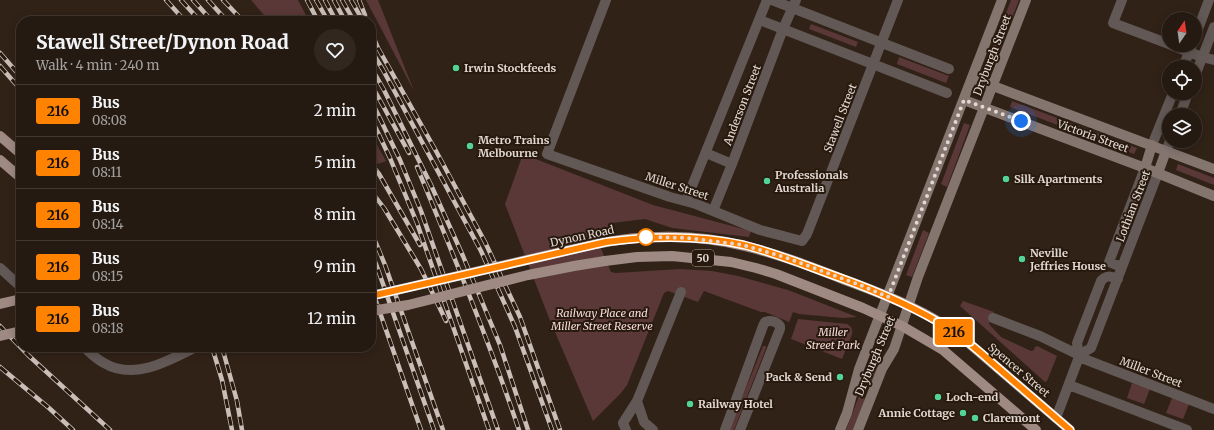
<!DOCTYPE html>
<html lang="en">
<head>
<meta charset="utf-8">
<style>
	:root { --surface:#251a11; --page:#31271f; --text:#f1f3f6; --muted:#a3a19f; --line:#423831 }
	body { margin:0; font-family:Merriweather,serif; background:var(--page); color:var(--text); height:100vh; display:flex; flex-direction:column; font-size:15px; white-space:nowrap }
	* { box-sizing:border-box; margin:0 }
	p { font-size:13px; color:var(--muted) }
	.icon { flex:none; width:22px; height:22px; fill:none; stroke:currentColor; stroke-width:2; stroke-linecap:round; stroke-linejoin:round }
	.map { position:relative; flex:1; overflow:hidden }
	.sheet { position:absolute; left:16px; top:16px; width:360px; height:336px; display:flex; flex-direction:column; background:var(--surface); border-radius:16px; box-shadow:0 2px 10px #0003,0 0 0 1px var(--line) }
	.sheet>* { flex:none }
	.badge { padding:0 8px; border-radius:3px; font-size:14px; line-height:26px }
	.needle { width:26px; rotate:13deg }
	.fabs { position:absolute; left:1162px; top:12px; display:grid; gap:8px }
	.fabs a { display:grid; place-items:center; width:40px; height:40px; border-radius:50%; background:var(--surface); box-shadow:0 2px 10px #0003,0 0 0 1px var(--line); font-size:20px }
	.you { position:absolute; width:20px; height:20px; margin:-10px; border:3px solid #fff; border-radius:50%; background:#1a73e8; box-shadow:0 0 0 6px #1a73e833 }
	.map>.badge { position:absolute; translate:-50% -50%; box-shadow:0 0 0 2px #fff }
	.round { display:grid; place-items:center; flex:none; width:42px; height:42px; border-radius:21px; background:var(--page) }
	.head { display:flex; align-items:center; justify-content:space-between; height:68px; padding:0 20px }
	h1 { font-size:19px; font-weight:800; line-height:30px }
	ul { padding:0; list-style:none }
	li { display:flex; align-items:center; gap:12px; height:52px; padding:0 20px; border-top:1px solid var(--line) }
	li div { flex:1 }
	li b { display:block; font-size:15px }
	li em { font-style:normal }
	li .badge { min-width:44px; font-weight:700; text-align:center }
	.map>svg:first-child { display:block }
	.green { fill:#593837 }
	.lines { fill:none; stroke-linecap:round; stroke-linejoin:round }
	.street { stroke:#625855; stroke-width:10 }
	.secondary { stroke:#84756f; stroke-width:10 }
	.primary { stroke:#9e8a83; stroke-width:10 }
	.rail-casing { stroke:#cabfb8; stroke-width:4.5 }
	.rail { stroke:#27190d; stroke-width:3; stroke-dasharray:9; stroke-linecap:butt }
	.primary-bridge { stroke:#9e8a83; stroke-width:10 }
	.line-casing { stroke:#fff; stroke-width:9 }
	.line { stroke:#ff8200; stroke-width:6 }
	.walk { stroke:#e2d8d1; stroke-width:4; stroke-dasharray:0 7.2 }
	.poi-dot { fill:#53d396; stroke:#27190d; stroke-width:1.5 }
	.stop-dot { fill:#fff; stroke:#ff8200; stroke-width:2 }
	.labels { text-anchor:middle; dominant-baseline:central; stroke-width:4; stroke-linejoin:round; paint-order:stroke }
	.shield { fill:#27190d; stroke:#aa9f96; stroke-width:1 }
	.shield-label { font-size:10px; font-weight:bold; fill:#e2d8d1 }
	.street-label { font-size:11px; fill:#e2d8d1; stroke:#27190d }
	.poi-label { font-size:11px; font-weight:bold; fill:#e2d8d1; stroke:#27190d; text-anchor:start }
	.park-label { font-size:11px; font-style:italic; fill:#f7dbd9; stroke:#27190d }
</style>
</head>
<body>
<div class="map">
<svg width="1214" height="430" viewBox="0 0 1214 430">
	<rect width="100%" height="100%" fill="#312217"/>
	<path class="green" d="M251 0H298L309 21H269Z
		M366 0H378L414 91Z
		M1011 0H1019L995 62 988 60Z
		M811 24 858 42 856 47 809 29Z
		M899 57 949 76 946 83 897 64Z
		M1012 101 1137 148 1134 154 1010 107Z
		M964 123 970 125 947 187 941 184Z
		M371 134 386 161 378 164 371 153Z
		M523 154 653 205 751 231 749 237 672 228 645 219 612 223 611 226 594 232 611 272 616 273 680 269 712 271 738 276 788 290 857 317 843 318 799 314 793 312 789 322 765 312H761L704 291 698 302 668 291 664 293 627 385 621 393 593 421 549 318 505 204Z
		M1178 164 1214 178V185L1176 170Z
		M923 230 929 233 912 277 906 275Z
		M963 301 994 312 989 324 1001 337 1031 351 1034 350 1035 347 1037 346 1057 356 1047 381 1045 382 960 306Z
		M798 319 847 324C851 326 853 329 852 334L842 359 791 339Z
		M763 346H766V348L734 430H729Z
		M877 348 883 351 872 382 865 380Z
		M1132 383 1150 389 1144 404 1127 398Z
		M859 396 865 399 853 430H846Z
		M1172 398 1189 404 1183 419 1166 413Z"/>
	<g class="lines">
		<path class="street" d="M606 0 547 154 670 197 696 204 760 230 802 241 807 234 898 0
			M772 0 949 69
			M1122 0 1113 23 1169 44
			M760 20 947 93
			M1195 37 1209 0
			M1171 45 1202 57 1214 60
			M1183 67 1192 45
			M1195 76 1214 27
			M1180 115 1188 93
			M1152 145 1173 93
			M1166 151 1170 141
			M706 153 732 164
			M686 201 767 0
			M713 211 732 164 783 29 796 0
			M1122 267 1109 262 1145 168
			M0 268 21 287
			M993 318 1040 336 1079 355
			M84 347C90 353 96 359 104 363 134 381 168 361 196 347
			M1079 355 1091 348 1158 173
			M1079 357 1214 409
			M1069 385 1187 430
			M637 401 644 422 653 430
			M1056 418 1079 357V355L1077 343 1101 281C1106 275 1110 276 1118 279
			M626 430 623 423 637 401 681 292
			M725 430 763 326 765 322C771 320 776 321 780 326V329L740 430"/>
		<path class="secondary" d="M972 78 1214 169
			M964 100 1145 168 1214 196
			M1145 168 1152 145
			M1158 173 1166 151
			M840 430 847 413 859 369 1002 0
			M858 430 882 369 894 349 918 277 1026 0"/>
		<path class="primary" d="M0 136 21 154
			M0 160 21 178
			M596 244C644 234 697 234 744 246 779 254 812 267 845 280 886 295 930 312 964 339L1070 430
			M605 261 637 257 672 256 731 262 756 268 776 274 863 308 902 326 943 350 1036 430
			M0 304 21 299"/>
		<g class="rail-casing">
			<path id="rail" d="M166 0 185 21
				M181 0 200 21
				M193 0 212 21
				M208 0 227 21
				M223 0 243 21
				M307 0 318 21
				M316 0 328 21
				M325 0 336 21
				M334 0 345 21
				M342 0 354 21
				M351 0 363 21
				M359 0 365 15
				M371 31 378 48 436 151 485 242 520 317 560 430
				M371 50 383 70 481 251 515 327 552 430
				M0 53 21 77
				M0 66 21 90
				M371 67 384 90 431 185 463 256 500 345 528 430
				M371 84 409 153
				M371 100 400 160 421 211 498 430
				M371 118 390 158 417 223 489 430
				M371 164 379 174 420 245
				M417 167C453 254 489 341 519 430
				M371 191 384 208 421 269 446 321
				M371 231 385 265 443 430
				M371 253 376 264 434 430
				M371 287 421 430
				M0 326 28 355 110 430
				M212 347 222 380 232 430
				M222 347 237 401 242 430
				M0 367 49 408 73 430"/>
		</g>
		<use href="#rail" class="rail"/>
		<path class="primary-bridge" d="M371 296 596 244
			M371 311 408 305 528 275 574 266 605 261
			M0 336 21 331"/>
	</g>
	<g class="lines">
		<g class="line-casing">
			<path id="line" d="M371 296 606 242C652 236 698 235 744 245 776 253 807 266 838 277 877 291 915 307 950 329 967 340 982 354 997 367 1021 388 1046 409 1070 430"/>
		</g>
		<use href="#line" class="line"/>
		<path class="walk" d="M646 237 688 238 743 245 784 257 860 285 888 297 964 100 1021 121"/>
	</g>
	<g class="poi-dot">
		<circle cx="456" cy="68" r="4"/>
		<circle cx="470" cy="146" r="4"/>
		<circle cx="1006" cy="179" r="4"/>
		<circle cx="767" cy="181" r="4"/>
		<circle cx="1022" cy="259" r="4"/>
		<circle cx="840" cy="377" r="4"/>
		<circle cx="938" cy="397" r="4"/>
		<circle cx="690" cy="404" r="4"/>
		<circle cx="963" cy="413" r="4"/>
		<circle cx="975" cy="418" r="4"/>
	</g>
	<circle class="stop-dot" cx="646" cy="237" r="8"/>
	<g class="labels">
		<rect class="shield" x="692" y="250" width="22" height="16" rx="3"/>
		<g class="shield-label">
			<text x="703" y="258">50</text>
		</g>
		<g class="street-label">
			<text transform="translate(992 55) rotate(-69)">Dryburgh Street</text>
			<text transform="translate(742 105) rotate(-69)">Anderson Street</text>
			<text transform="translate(840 118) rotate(-69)">Stawell Street</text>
			<text transform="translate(1093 136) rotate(20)">Victoria Street</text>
			<text transform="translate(677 186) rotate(18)">Miller Street</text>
			<text transform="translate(1133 206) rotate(-69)">Lothian Street</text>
			<text transform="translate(582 236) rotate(-12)">Dynon Road</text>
			<text transform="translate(875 356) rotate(-67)">Dryburgh Street</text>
			<text transform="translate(1019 370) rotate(40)">Spencer Street</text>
			<text transform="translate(1151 372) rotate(21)">Miller Street</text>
		</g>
		<g class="poi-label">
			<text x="464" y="68">Irwin Stockfeeds</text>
			<text x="478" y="140">Metro Trains<tspan x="478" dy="13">Melbourne</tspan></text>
			<text x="775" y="175">Professionals<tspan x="775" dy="13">Australia</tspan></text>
			<text x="1014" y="179">Silk Apartments</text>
			<text x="1030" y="253">Neville<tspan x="1030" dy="13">Jeffries House</tspan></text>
			<text x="832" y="377" text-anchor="end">Pack &amp; Send</text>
			<text x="946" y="397">Loch-end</text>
			<text x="698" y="404">Railway Hotel</text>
			<text x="955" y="413" text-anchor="end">Annie Cottage</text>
			<text x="983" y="418">Claremont</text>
		</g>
		<g class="park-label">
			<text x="602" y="313">Railway Place and<tspan x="602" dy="13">Miller Street Reserve</tspan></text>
			<text x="833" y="332">Miller<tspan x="833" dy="13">Street Park</tspan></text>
		</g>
	</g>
</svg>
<div class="fabs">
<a><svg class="needle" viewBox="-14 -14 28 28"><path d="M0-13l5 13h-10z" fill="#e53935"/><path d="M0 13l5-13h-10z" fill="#a3a19f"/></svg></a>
<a><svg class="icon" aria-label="locate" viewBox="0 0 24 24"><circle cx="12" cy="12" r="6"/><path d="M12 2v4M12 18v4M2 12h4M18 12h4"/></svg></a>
<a><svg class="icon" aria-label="layers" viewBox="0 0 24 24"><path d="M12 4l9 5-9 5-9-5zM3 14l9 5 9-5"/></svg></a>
</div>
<div class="you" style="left:1021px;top:121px"></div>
<b class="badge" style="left:954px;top:332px;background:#ff8200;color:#111">216</b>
<section class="sheet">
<div class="head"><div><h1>Stawell Street/Dynon Road</h1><p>Walk · 4 min · 240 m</p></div><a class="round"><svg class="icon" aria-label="heart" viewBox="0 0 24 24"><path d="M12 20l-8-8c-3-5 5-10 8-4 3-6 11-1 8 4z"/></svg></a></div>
<ul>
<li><span class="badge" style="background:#ff8200;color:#111">216</span><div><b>Bus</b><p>08:08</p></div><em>2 min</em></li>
<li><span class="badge" style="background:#ff8200;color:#111">216</span><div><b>Bus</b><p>08:11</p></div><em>5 min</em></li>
<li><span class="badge" style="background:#ff8200;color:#111">216</span><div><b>Bus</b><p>08:14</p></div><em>8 min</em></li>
<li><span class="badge" style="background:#ff8200;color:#111">216</span><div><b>Bus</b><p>08:15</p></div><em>9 min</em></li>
<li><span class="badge" style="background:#ff8200;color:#111">216</span><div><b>Bus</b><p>08:18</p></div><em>12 min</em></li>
</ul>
</section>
</div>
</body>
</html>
